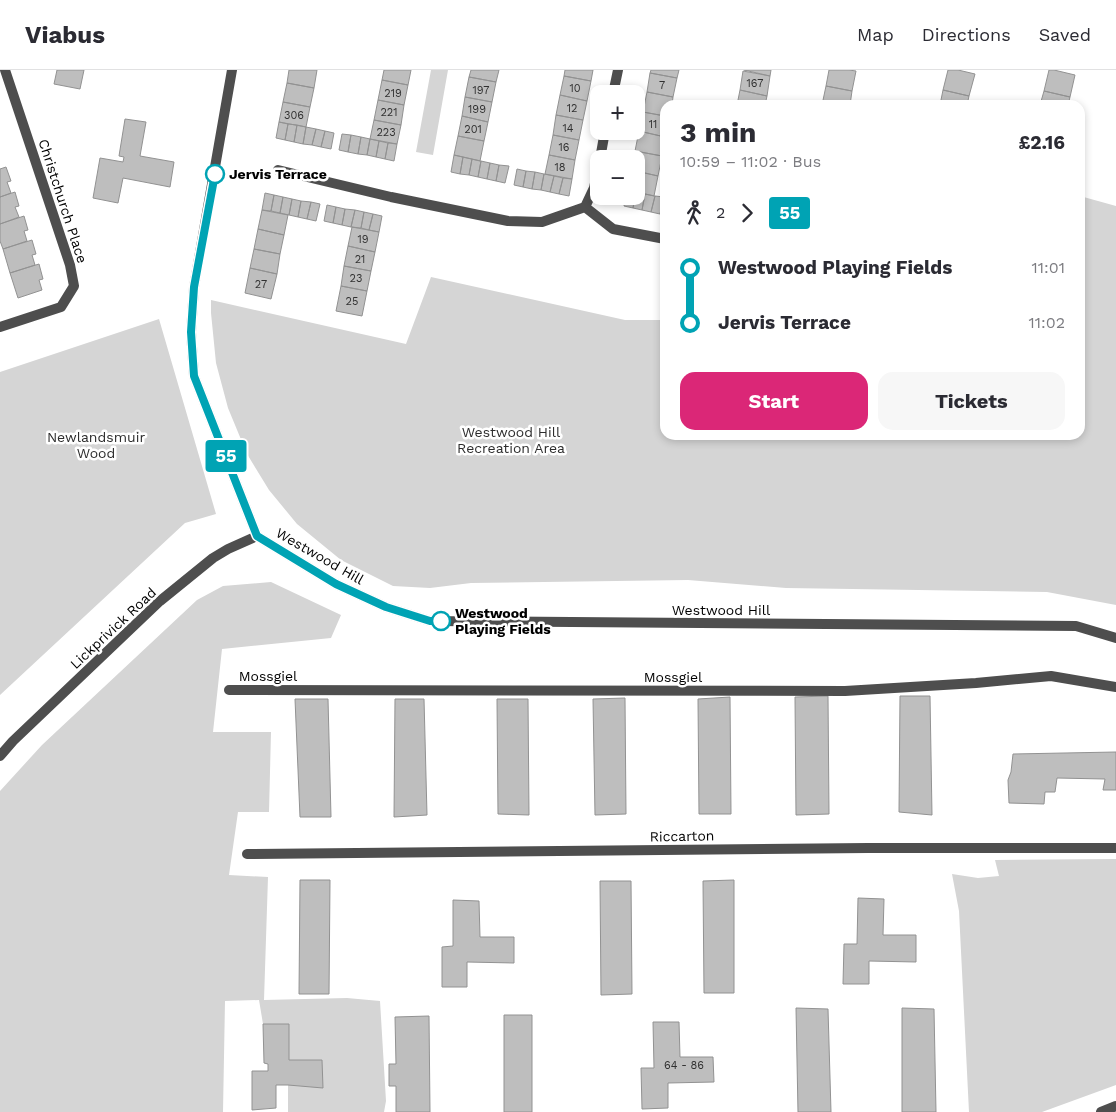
<!DOCTYPE html>
<html lang="en">
<head>
<meta charset="utf-8">
<style>
	:root { --surface:#fff; --page:#f7f7f7; --text:#2b2b33; --muted:#7c7c81; --line:#e1e1e2; --accent:#db2777 }
	body { margin:0; font-family:"Work Sans",sans-serif; background:var(--page); color:var(--text); height:100vh; display:flex; flex-direction:column; font-size:19px; white-space:nowrap }
	* { box-sizing:border-box; margin:0 }
	p { font-size:16px; color:var(--muted) }
	.icon { flex:none; width:28px; height:28px; fill:none; stroke:currentColor; stroke-width:2; stroke-linecap:round; stroke-linejoin:round }
	.map { position:relative; flex:1; overflow:hidden }
	.panel { position:absolute; left:660px; top:30px; width:425px; height:340px; display:flex; flex-direction:column; background:var(--surface); border-radius:15px; box-shadow:0 2px 8px #0003 }
	.panel>* { flex:none }
	.badge { padding:0 10px; border-radius:4px; font-size:18px; line-height:32px }
	.fabs { position:absolute; left:590px; top:15px; display:grid; gap:10px }
	.fabs a { display:grid; place-items:center; width:55px; height:55px; border-radius:10px; background:var(--surface); box-shadow:0 2px 8px #0003; font-size:25px }
	.map>.badge { position:absolute; translate:-50% -50%; box-shadow:0 0 0 2px #fff }
	.legs { display:flex; align-items:center; gap:8px; height:55px; padding:0 20px; font-size:16px }
	.legs p { margin-inline-start:auto }
	.headline { display:flex; align-items:center; justify-content:space-between; height:85px; padding:0 20px }
	h1 { font-size:28px; font-weight:700; line-height:38px }
	.action { display:flex; gap:10px; margin-top:auto; padding:10px 20px }
	.action a { flex:1; height:58px; border-radius:15px; background:var(--accent); color:#fff; font-size:20px; font-weight:700; line-height:58px; text-align:center }
	.action a+a { background:var(--page); color:var(--text) }
	ul { padding:0 20px; list-style:none }
	li { display:flex; align-items:center; gap:18px; height:55px; font-size:19px }
	li i { display:grid; place-items:center; width:8px; height:100%; margin:0 6px; background:currentColor }
	li i::after { content:''; width:12px; height:12px; margin:-6px; border:4px solid; border-radius:50%; background:var(--surface) }
	li p { margin-inline-start:auto }
	li:first-child i { background:linear-gradient(#0000 50%,currentColor 0) }
	li:last-child i { background:linear-gradient(currentColor 50%,#0000 0) }
	header { display:flex; align-items:center; gap:30px; box-sizing:border-box; height:70px; padding:0 25px; background:var(--surface); border-bottom:1px solid var(--line) }
	header strong { font-size:24px }
	nav { display:flex; gap:28px; margin-inline-start:auto; font-size:18px }
	.map>svg:first-child { display:block }
	.green { fill:#d5d5d5 }
	.building { fill:#bebebe; stroke:#929292 }
	.lines { fill:none; stroke-linecap:round; stroke-linejoin:round }
	.minor { stroke:#4e4e4e; stroke-width:10 }
	.tertiary { stroke:#4e4e4e; stroke-width:10 }
	.line-1-casing { stroke:#fff; stroke-width:11 }
	.line-1 { stroke:#00a3b4; stroke-width:8 }
	.stop-1-dot { fill:#fff; stroke:#00a3b4; stroke-width:2.5 }
	.labels { text-anchor:middle; dominant-baseline:central; stroke-width:5; stroke-linejoin:round; paint-order:stroke }
	.number-label { font-size:11px; fill:#303030 }
	.stop-label { font-size:14px; font-weight:bold; fill:#000; stroke:#fff; text-anchor:start }
	.street-label { font-size:14px; fill:#000; stroke:#fff }
	.park-label { font-size:14px; fill:#2c2c2c; stroke:#fff }
</style>
</head>
<body>
<header>
<strong>Viabus</strong>
<nav><a>Map</a><a>Directions</a><a>Saved</a></nav>
</header>
<div class="map">
<svg width="1116" height="1042" viewBox="0 0 1116 1042">
	<rect width="100%" height="100%" fill="#fff"/>
	<path class="green" d="M431 0H448L433 85 416 82Z
		M1080 126 1116 136V535L1047 522 786 518 688 510 471 513 430 518 393 516 341 490 297 454 269 420 247 384 228 338 216 293 211 243V230L406 274 431 207 625 250H665V365H1080Z
		M159 249 216 444 185 453 0 625V302Z
		M271 512 341 545 331 568 222 579 213 662H271L269 742H238L229 805 268 807 264 930 347 928 380 931 386 1031 384 1042H288V1015L322 990H289V954H263L259 930 225 931 223 1042H0V721L42 675 197 530 223 516Z
		M1116 789V1015L1042 1042H969L959 841 952 804 978 808 999 806 995 790Z"/>
	<path class="building" d="M57 0H84L80 19 54 14Z
		M289 0H317L314 18 287 13Z
		M384 0H411L408 15 382 10Z
		M471 0H499L496 12 469 7Z
		M565 0H593L591 11 564 6Z
		M651 0H679L677 8 650 3Z
		M744 0H771L770 6Z
		M829 0H849L856 1 852 21 826 16Z
		M948 0H958L975 4 969 26 943 20Z
		M1049 0H1054L1075 5 1070 27 1044 21Z
		M743 1 770 6 767 26 740 20Z
		M650 3 677 8 673 27 647 22Z
		M564 6 591 11 587 31 560 25Z
		M469 7 496 12 492 32 465 27Z
		M382 10 408 15 404 35 378 30Z
		M287 13 314 18 310 37 283 32Z
		M826 16 852 21 850 35H822Z
		M740 20 767 26 765 35H737Z
		M943 20 969 26 967 35H940Z
		M1044 21 1070 27 1068 35H1040Z
		M647 22 673 27 672 35H665V46L643 42Z
		M560 25 587 31 583 50 556 45Z
		M465 27 492 32 488 52 462 46Z
		M378 30 404 35 401 55 374 50Z
		M283 32 310 37 306 57 279 52Z
		M643 42 665 46V67L639 61Z
		M556 45 583 50 579 70 553 65Z
		M462 46 488 52 484 71 458 66Z
		M125 49 146 52 140 86 174 92 170 117 123 108 118 133 93 128 100 88 123 92 124 87 119 86Z
		M374 50 401 55 397 74 370 69Z
		M279 52 288 54 285 70 276 68Z
		M288 54 297 55 294 72 285 70Z
		M297 55 306 57 303 74 294 72Z
		M306 57 316 59 312 75 303 74Z
		M316 59 325 61 321 77 312 75Z
		M325 61 334 63 331 79 321 77Z
		M639 61 665 67 662 86 635 81Z
		M342 64 351 65 348 82 339 80Z
		M351 65 361 67 358 84 348 82Z
		M553 65 579 70 575 90 549 85Z
		M458 66 484 71 480 91 454 85Z
		M361 67 370 69 367 85 358 84Z
		M370 69 379 71 376 87 367 85Z
		M379 71 388 73 385 89 376 87Z
		M388 73 397 74 394 91 385 89Z
		M635 81 662 86 658 106 636 101V89H633Z
		M454 85 463 87 460 104 451 102Z
		M549 85 575 90 572 109 545 104Z
		M463 87 472 89 469 105 460 104Z
		M472 89 481 91 478 107 469 105Z
		M481 91 490 93 487 109 478 107Z
		M490 93 499 95 496 111 487 109Z
		M499 95 509 96 505 113 496 111Z
		M6 97 11 111 7 112 11 123 0 127V99Z
		M517 99 526 101 523 117 514 115Z
		M526 101 535 102 532 119 523 117Z
		M636 101 658 106 654 126 636 122Z
		M535 102 544 104 541 120 532 119Z
		M544 104 554 106 550 122 541 120Z
		M554 106 563 108 559 124 550 122Z
		M563 108 572 109 569 126 559 124Z
		M15 122 19 136 15 137 19 147 0 154V127Z
		M636 122 645 124 642 140 633 138Z
		M265 123 274 125 271 141 262 140Z
		M645 124 655 126 651 142 642 140Z
		M274 125 283 127 280 143 271 141Z
		M626 126H635L633 138 624 136Z
		M655 126 664 127 660 144 651 142Z
		M283 127 292 129 289 145 280 143Z
		M664 127 665 128V145L660 144Z
		M292 129 301 131 298 147 289 145Z
		M301 131 311 132 307 149 298 147Z
		M311 132 320 134 316 151 307 149Z
		M327 135 336 137 333 153 324 151Z
		M336 137 345 139 342 155 333 153Z
		M345 139 355 140 351 157 342 155Z
		M262 140 288 145 284 165 258 159Z
		M355 140 364 142 361 158 351 157Z
		M364 142 373 144 369 160 361 158Z
		M373 144 382 146 379 162 369 160Z
		M24 146 28 160 24 161 27 171 3 179 0 171V154Z
		M352 157 379 162 375 182 348 176Z
		M258 159 284 165 280 184 254 179Z
		M32 170 36 184 32 185 35 195 10 203 3 179Z
		M348 176 375 182 371 201 344 196Z
		M254 179 280 184 277 204 250 198Z
		M39 194 43 209 39 210 42 220 18 228 10 203Z
		M344 196 371 201 367 221 341 216Z
		M250 198 277 204 271 229 245 223Z
		M341 216 367 221 362 246 336 241Z
		M828 626 829 744 796 745 795 627Z
		M900 626H930L932 745 899 742Z
		M730 627 731 744H699L698 629Z
		M625 628 626 744 595 745 593 629Z
		M295 629H328L331 747H300Z
		M395 629H424L427 745 394 747Z
		M497 629H528L529 745 498 744Z
		M1116 682V720H1103L1105 709 1057 708 1055 722H1045L1044 734 1009 733 1008 710 1011 702 1013 684Z
		M300 810H330L329 924H299Z
		M734 810V923H704L703 811Z
		M600 811H631L632 924 601 925Z
		M858 828 884 829 883 865H916V892L869 891V914H843L844 874H857Z
		M453 830 479 831 480 867H514V893L467 892V917H442V877L453 876Z
		M796 938 828 939 831 1042H798Z
		M902 938 934 939 936 1042H902Z
		M504 945H532V1042H504Z
		M429 946 430 1042H396V1016H389V994H396L395 947Z
		M653 952H679L680 987H713L714 1012 668 1013V1038L642 1039 641 998H654Z
		M263 954H289V990H322L323 1018 288 1015H276V1038L252 1040V1001H268V994L264 993Z"/>
	<g class="lines">
		<path class="minor" d="M613 24 618 0
			M600 89 605 61
			M278 100 391 127 508 151 542 152 585 137 594 118 599 94
			M585 137 613 159 665 169
			M0 257 61 237 74 216 70 195 5 0
			M229 620 845 621 976 613 1051 606 1116 617
			M247 784 868 778H1116
			M1101 1042 1116 1036"/>
		<path class="tertiary" d="M232 0 194 217 191 262 194 306 257 466 336 514 386 537 430 551 1076 556 1116 568
			M0 686 13 671 160 531 213 488 228 479 257 466"/>
	</g>
	<g class="lines">
		<g class="line-1-casing">
			<path id="line-1" d="M215 104 194 217 191 262 194 306 257 466 336 514 386 537 430 551H441"/>
		</g>
		<use href="#line-1" class="line-1"/>
	</g>
	<g class="stop-1-dot">
		<circle cx="215" cy="104" r="9"/>
		<circle cx="441" cy="551" r="9"/>
	</g>
	<g class="labels">
		<g class="number-label">
			<text x="755" y="13">167</text>
			<text x="662" y="15">7</text>
			<text x="575" y="18">10</text>
			<text x="481" y="20">197</text>
			<text x="393" y="23">219</text>
			<text x="572" y="38">12</text>
			<text x="477" y="39">199</text>
			<text x="389" y="42">221</text>
			<text x="294" y="45">306</text>
			<text x="653" y="54">11</text>
			<text x="568" y="58">14</text>
			<text x="473" y="59">201</text>
			<text x="386" y="62">223</text>
			<text x="564" y="77">16</text>
			<text x="560" y="97">18</text>
			<text x="363" y="169">19</text>
			<text x="360" y="189">21</text>
			<text x="356" y="208">23</text>
			<text x="261" y="214">27</text>
			<text x="352" y="231">25</text>
			<text x="684" y="995">64 - 86</text>
		</g>
		<g class="stop-label">
			<text x="229" y="104">Jervis Terrace</text>
			<text x="455" y="543">Westwood<tspan x="455" dy="16">Playing Fields</tspan></text>
		</g>
		<g class="street-label">
			<text transform="translate(63 131) rotate(72)">Christchurch Place</text>
			<text transform="translate(320 486) rotate(30)">Westwood Hill</text>
			<text x="721" y="540">Westwood Hill</text>
			<text transform="translate(113 558) rotate(-43)">Lickprivick Road</text>
			<text x="268" y="606">Mossgiel</text>
			<text x="673" y="607">Mossgiel</text>
			<text transform="translate(682 766) rotate(-1)">Riccarton</text>
		</g>
		<g class="park-label">
			<text x="511" y="362">Westwood Hill<tspan x="511" dy="16">Recreation Area</tspan></text>
			<text x="96" y="367">Newlandsmuir<tspan x="96" dy="16">Wood</tspan></text>
		</g>
	</g>
</svg>
<div class="fabs">
<a>+</a>
<a>−</a>
</div>
<b class="badge" style="left:226px;top:386px;background:#00a3b4;color:#fff">55</b>
<section class="panel">
<div class="headline"><div><h1>3 min</h1><p>10:59 – 11:02 · Bus</p></div><b>£2.16</b></div>
<div class="legs"><svg class="icon" aria-label="walk" viewBox="0 0 24 24"><circle cx="13" cy="4" r="2"/><path d="M13 8l-2 6 4 7M11 14l-3 7M7 12l3-4h3l4 4"/></svg>2<svg class="icon" aria-label="forward" viewBox="0 0 24 24"><path d="M9 5l7 7-7 7"/></svg><b class="badge" style="background:#00a3b4;color:#fff">55</b></div>
<ul>
<li><i style="color:#00a3b4"></i><b>Westwood Playing Fields</b><p>11:01</p></li>
<li><i style="color:#00a3b4"></i><b>Jervis Terrace</b><p>11:02</p></li>
</ul>
<div class="action"><a>Start</a><a>Tickets</a></div>
</section>
</div>
</body>
</html>
